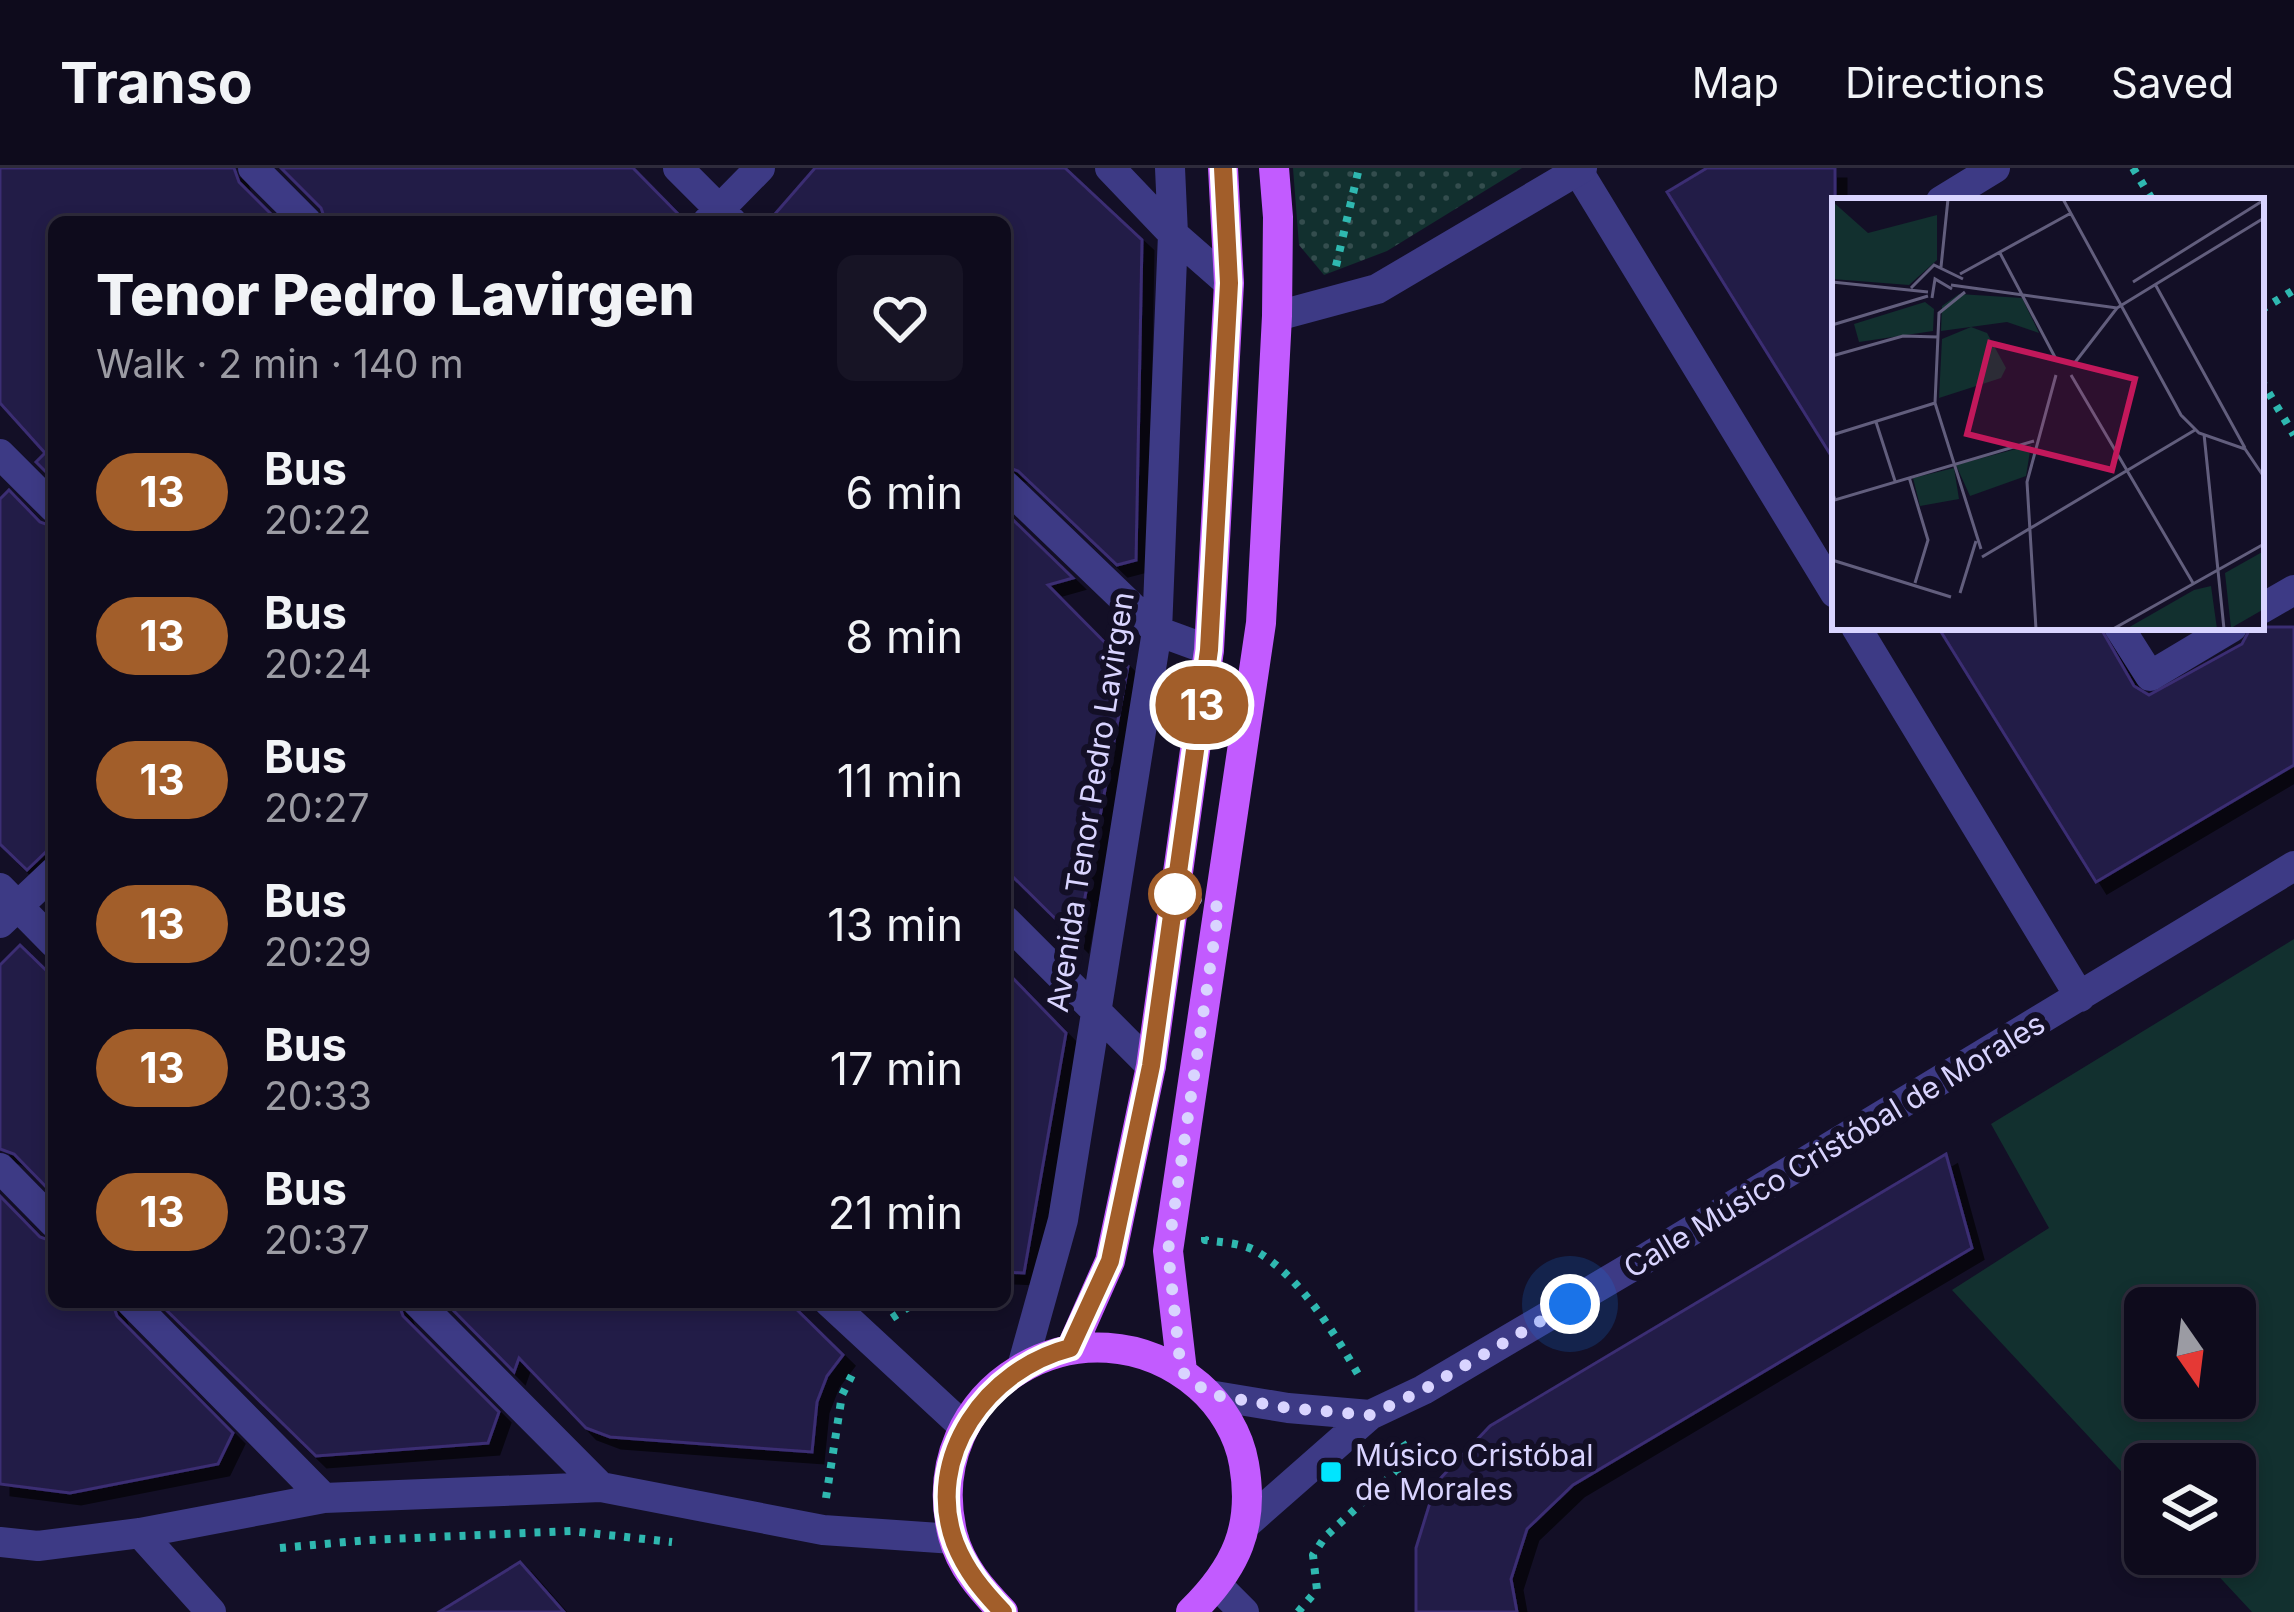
<!DOCTYPE html>
<html lang="en">
<head>
<meta charset="utf-8">
<style>
	:root { --surface:#0e0b1c; --page:#171425; --text:#f1f3f6; --muted:#9b9ba3; --line:#2e2b3b }
	body { margin:0; font-family:Inter,sans-serif; background:var(--page); color:var(--text); height:100vh; display:flex; flex-direction:column; font-size:45px; white-space:nowrap }
	* { box-sizing:border-box; margin:0 }
	p { font-size:39px; color:var(--muted) }
	.icon { flex:none; width:66px; height:66px; fill:none; stroke:currentColor; stroke-width:2; stroke-linecap:round; stroke-linejoin:round }
	.map { position:relative; flex:1; overflow:hidden }
	.details { position:absolute; left:48px; top:48px; width:963px; height:1092px; display:flex; flex-direction:column; background:var(--surface); border-radius:18px; box-shadow:0 6px 18px #0003,0 0 0 3px var(--line) }
	.details>* { flex:none }
	.badge { padding:0 24px; border-radius:39px; font-size:42px; line-height:78px }
	.needle { width:78px; rotate:166deg }
	.controls { position:absolute; left:2124px; top:1119px; display:grid; gap:24px }
	.controls a { display:grid; place-items:center; width:132px; height:132px; border-radius:18px; background:var(--surface); box-shadow:0 6px 18px #0003,0 0 0 3px var(--line); font-size:60px }
	.you { position:absolute; width:60px; height:60px; margin:-30px; border:9px solid #fff; border-radius:50%; background:#1a73e8; box-shadow:0 0 0 18px #1a73e833 }
	.map>.badge { position:absolute; translate:-50% -50%; box-shadow:0 0 0 6px #fff }
	.round { display:grid; place-items:center; flex:none; width:126px; height:126px; border-radius:18px; background:var(--page) }
	.overview { display:flex; align-items:center; justify-content:space-between; height:204px; padding:0 48px }
	h1 { font-size:57px; font-weight:800; line-height:90px }
	ul { padding:0; list-style:none }
	li { display:flex; align-items:center; gap:36px; height:144px; padding:0 48px }
	li div { flex:1 }
	li b { display:block; font-size:45px }
	li em { font-style:normal }
	li .badge { min-width:132px; font-weight:700; text-align:center }
	header { display:flex; align-items:center; gap:72px; box-sizing:border-box; height:168px; padding:0 60px; background:var(--surface); border-bottom:3px solid var(--line) }
	header strong { font-size:57px }
	nav { display:flex; gap:66px; margin-inline-start:auto; font-size:42px }
	.map>svg:first-child { display:block }
	.park { fill:url(#park-dots) }
	.pitch { fill:#12302f; fill-rule:evenodd }
	.building { fill:#241b47; stroke:#3b2d73; stroke-width:3; filter:url(#shadow) }
	.lines { fill:none; stroke-linecap:round; stroke-linejoin:round }
	.path { stroke:#2fb8b0; stroke-width:8; stroke-dasharray:6 9; stroke-linecap:butt }
	.pedestrian { stroke:#3d3a85; stroke-width:30 }
	.minor { stroke:#3d3a85; stroke-width:30 }
	.tertiary { stroke:#3d3a85; stroke-width:30 }
	.primary { stroke:#c25bff; stroke-width:30 }
	.line-casing { stroke:#fff; stroke-width:27 }
	.line { stroke:#a25e2a; stroke-width:18 }
	.walk { stroke:#d9d4ff; stroke-width:12; stroke-dasharray:0 21.6 }
	.stop-dot { fill:#fff; stroke:#a25e2a; stroke-width:6 }
	.poi-dot { fill:#00e5ff; stroke:#130f26; stroke-width:4.5 }
	.labels { text-anchor:middle; dominant-baseline:central; stroke-width:12; stroke-linejoin:round; paint-order:stroke }
	.street-label { font-size:30px; fill:#d9d4ff; stroke:#130f26 }
	.poi-label { font-size:30px; fill:#d9d4ff; stroke:#130f26; text-anchor:start }
	.inset-road { fill:none; stroke:#625e7d; stroke-width:3 }
	.view { fill:#c2185b; fill-opacity:0.15; stroke:#c2185b; stroke-width:6 }
	.inset-edge { fill:none; stroke:#d9d4ff; stroke-width:6 }
</style>
</head>
<body>
<header>
<strong>Transo</strong>
<nav><a>Map</a><a>Directions</a><a>Saved</a></nav>
</header>
<div class="map">
<svg width="2294" height="1444" viewBox="0 0 2294 1444">
	<defs>
		<pattern id="park-dots" width="8" height="8" patternUnits="userSpaceOnUse" patternTransform="scale(3)"><rect width="8" height="8" fill="#12302f"/><path d="M2 2h.1M6 6h.1" fill="none" stroke="#344d4e" stroke-width="1.8" stroke-linecap="round"/></pattern>
		<filter id="shadow"><feDropShadow dx="11" dy="11" stdDeviation="0" flood-color="#0009"/></filter>
	</defs>
	<rect width="100%" height="100%" fill="#130f26"/>
	<path class="park" d="M1293 0H1522L1387 83 1324 107 1299 77Z"/>
	<path class="pitch" d="M2294 771V1444H2252L2198 1386H2235V1296H2145V1329L1952 1122 2049 1060 1991 956ZM2145 1140H2235V1230H2145Z"/>
	<path class="building" d="M0 0H234L239 14 279 54H54V312L36 294 45 285 0 235Z
		M281 0H633L686 54H326L321 40Z
		M815 0H1065L1142 72 1136 392 1117 397 1018 303 1005 298V54H768Z
		M1707 0H1835V294L1667 24Z
		M9 322 40 354 54 359V676L27 702 0 676V331Z
		M1005 344 1073 410 1048 417 1128 498 1077 772 1005 701Z
		M1938 459H2100L2134 518 2149 527 2242 476 2251 459H2294V597L2096 714Z
		M20 777 54 810V1027L14 986 0 981V797Z
		M1005 802 1066 865 1024 1105 1005 1104Z
		M1946 986 1972 1080 1573 1317 1527 1361 1511 1411 1517 1444H1416V1380L1436 1315 1490 1258Z
		M0 1028 40 1069 54 1074V1134H112L117 1148 233 1265 218 1296 70 1325 0 1316Z
		M158 1134H398L403 1148 499 1244 488 1275 316 1288Z
		M445 1134H789L843 1187 827 1208 817 1234 812 1284 610 1269 586 1260 519 1190 514 1204Z
		M520 1394 564 1444H439Z"/>
	<g class="lines">
		<path class="path" d="M2133 0 2153 33
			M1336 98 1359 0
			M2261 142 2294 122
			M2261 212 2294 267
			M1205 1069V1072C1219 1074 1239 1075 1252 1081 1299 1105 1337 1169 1362 1213
			M892 1150 916 1134
			M826 1330 842 1227 853 1205
			M280 1380 368 1372 571 1363 672 1374
			M1298 1444 1317 1422 1313 1387 1325 1369 1405 1295V1279L1400 1271"/>
		<path class="pedestrian" d="M1941 33 1995 0
			M2261 441 2294 422
			M2119 459 2150 508 2232 459"/>
		<path class="minor" d="M253 0 307 54
			M678 0 732 54
			M1110 0 1173 66 1229 115
			M1578 3 1835 425
			M707 54 760 0
			M1005 317 1157 463 1209 482
			M1856 459 2080 829
			M0 720 54 775
			M1005 752 1151 898
			M0 755 54 704
			M0 1000 54 1055
			M131 1134 324 1330
			M417 1134 601 1319
			M1022 1199 1063 1052 1157 463 1173 66 1170 0
			M1209 1227 1288 1240 1370 1247
			M1246 1356 1370 1247 1423 1222 1643 1092 2294 698
			M140 1365 211 1444
			M0 1374 38 1378 140 1365 324 1330 601 1319 823 1362 954 1371"/>
		<path class="tertiary" d="M1277 148 1377 121 1582 0
			M0 286 54 340
			M829 1134 964 1259
			M1218 1418 1244 1444"/>
		<path class="primary" d="M1071 1181 1110 1093 1151 898 1209 482 1229 115 1223 0
			M1182 1203 1168 1083 1261 455 1277 148 1278 49 1274 0
			M1003 1444C982 1422 961 1399 953 1368 916 1221 1085 1121 1199 1218 1221 1237 1239 1266 1244 1296 1255 1359 1236 1400 1191 1444"/>
	</g>
	<g class="lines">
		<g class="line-casing">
			<path id="line" d="M1003 1444C983 1423 966 1403 955 1375 923 1288 988 1201 1070 1180L1110 1093 1151 898 1209 482 1229 115 1223 0"/>
		</g>
		<use href="#line" class="line"/>
		<path class="walk" d="M1175 726 1219 739 1168 1083 1181 1203 1209 1226 1288 1240 1370 1247 1423 1222 1570 1136"/>
	</g>
	<circle class="stop-dot" cx="1175" cy="726" r="24"/>
	<rect class="poi-dot" x="1319" y="1292" width="24" height="24" rx="6"/>
	<g class="labels">
		<g class="street-label">
			<text transform="translate(1090 634) rotate(-81)">Avenida Tenor Pedro Lavirgen</text>
			<text transform="translate(1834 977) rotate(-31)">Calle Músico Cristóbal de Morales</text>
		</g>
		<g class="poi-label">
			<text x="1355" y="1287">Músico Cristóbal<tspan x="1355" dy="34">de Morales</tspan></text>
		</g>
	</g>
	<g transform="translate(1832 30)">
		<rect width="432" height="432" fill="#130f26"/>
		<path d="M0 3 36 35 105 17V62L77 87 0 81Z" fill="#12302f"/>
		<path d="M127 96 190 100 207 135 175 124 109 133 110 108ZM93 104 102 111 101 133 27 144 22 126ZM199 247 194 278 138 298 124 267ZM122 270 127 301 88 308 81 280ZM432 353V411L399 430 393 375ZM379 388 385 431H294L362 392Z" fill="#12302f"/>
		<path d="M139 129 155 135 174 170 169 180 107 200 110 141Z" fill="#12302f"/>
		<path class="inset-road" d="M231 1 349 217 367 235 413 251 432 279M168 55 225 163M109 69 116 1M128 76 239 15M0 84 96 94M301 84 432 2M323 86 413 250M119 87 285 110 432 20M79 90 102 67 131 81M133 94 107 115 103 205 149 351M100 100 103 81 120 91M0 127 96 98M0 158 71 138 106 139M241 167 285 110M239 177 361 385M44 224 63 283M372 236 392 431M0 237 103 205M77 279 96 342 83 385M0 293 3 302 202 243M150 359 363 232M0 362 119 399M128 395 144 343M204 431 195 284 224 177M281 431 432 346"/>
		<path class="view" d="M158 145 303 181 280 272 135 236Z"/>
		<rect width="432" height="432" class="inset-edge"/>
	</g>
</svg>
<div class="controls">
<a><svg class="needle" viewBox="-14 -14 28 28"><path d="M0-13l5 13h-10z" fill="#e53935"/><path d="M0 13l5-13h-10z" fill="#9b9ba3"/></svg></a>
<a><svg class="icon" aria-label="layers" viewBox="0 0 24 24"><path d="M12 4l9 5-9 5-9-5zM3 14l9 5 9-5"/></svg></a>
</div>
<div class="you" style="left:1570px;top:1136px"></div>
<b class="badge" style="left:1202px;top:537px;background:#a25e2a;color:#fff">13</b>
<section class="details">
<div class="overview"><div><h1>Tenor Pedro Lavirgen</h1><p>Walk · 2 min · 140 m</p></div><a class="round"><svg class="icon" aria-label="heart" viewBox="0 0 24 24"><path d="M12 20l-8-8c-3-5 5-10 8-4 3-6 11-1 8 4z"/></svg></a></div>
<ul>
<li><span class="badge" style="background:#a25e2a;color:#fff">13</span><div><b>Bus</b><p>20:22</p></div><em>6 min</em></li>
<li><span class="badge" style="background:#a25e2a;color:#fff">13</span><div><b>Bus</b><p>20:24</p></div><em>8 min</em></li>
<li><span class="badge" style="background:#a25e2a;color:#fff">13</span><div><b>Bus</b><p>20:27</p></div><em>11 min</em></li>
<li><span class="badge" style="background:#a25e2a;color:#fff">13</span><div><b>Bus</b><p>20:29</p></div><em>13 min</em></li>
<li><span class="badge" style="background:#a25e2a;color:#fff">13</span><div><b>Bus</b><p>20:33</p></div><em>17 min</em></li>
<li><span class="badge" style="background:#a25e2a;color:#fff">13</span><div><b>Bus</b><p>20:37</p></div><em>21 min</em></li>
</ul>
</section>
</div>
</body>
</html>
